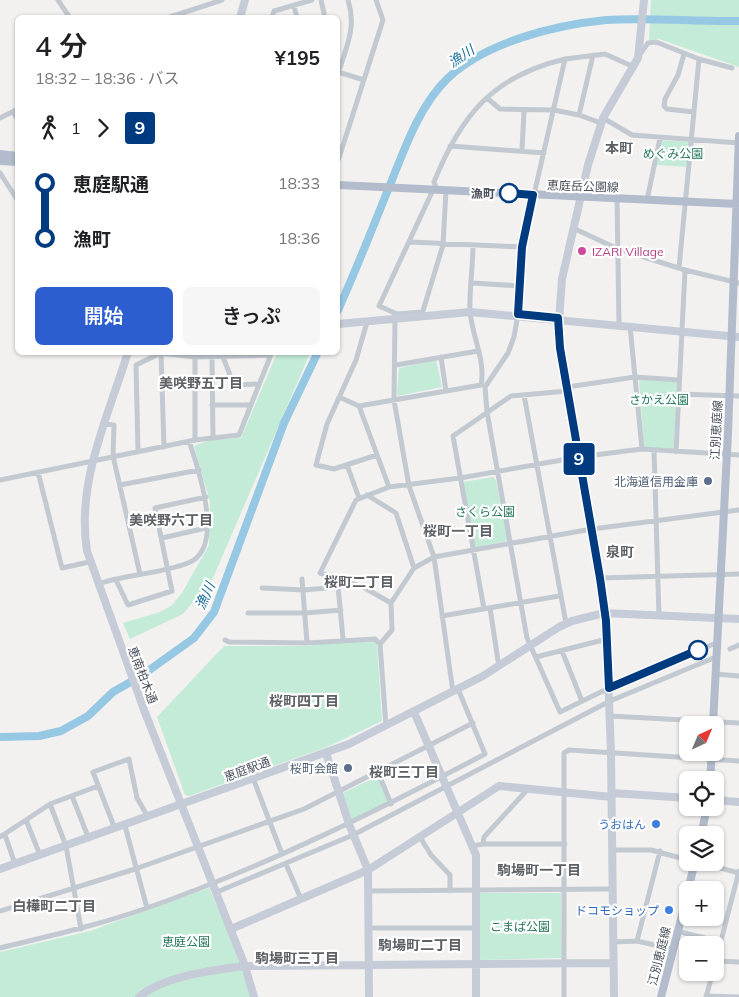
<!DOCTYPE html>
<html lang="ja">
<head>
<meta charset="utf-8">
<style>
	:root { --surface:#fff; --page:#f6f6f6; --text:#202124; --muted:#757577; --accent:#2d5ed0 }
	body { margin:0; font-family:Mulish,"Noto Sans JP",sans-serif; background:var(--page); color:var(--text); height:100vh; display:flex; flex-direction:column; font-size:19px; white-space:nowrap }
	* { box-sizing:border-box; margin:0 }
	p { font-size:16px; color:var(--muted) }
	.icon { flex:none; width:28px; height:28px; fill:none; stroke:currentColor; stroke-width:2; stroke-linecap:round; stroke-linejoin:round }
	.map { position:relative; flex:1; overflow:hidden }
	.side { position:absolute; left:15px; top:15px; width:325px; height:340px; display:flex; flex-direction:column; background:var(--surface); border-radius:8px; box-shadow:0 1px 4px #0004 }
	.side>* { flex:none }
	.badge { padding:0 10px; border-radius:4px; font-size:18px; line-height:32px }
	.needle { width:32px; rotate:44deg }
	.tools { position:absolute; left:679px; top:716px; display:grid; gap:10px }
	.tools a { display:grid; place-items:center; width:45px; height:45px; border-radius:8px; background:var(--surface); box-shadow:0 1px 4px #0004; font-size:25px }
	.map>.badge { position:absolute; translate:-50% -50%; box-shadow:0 0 0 2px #fff }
	.legs { display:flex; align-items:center; gap:8px; height:55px; padding:0 20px; font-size:16px }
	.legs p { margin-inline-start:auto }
	.overview { display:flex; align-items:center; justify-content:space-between; height:85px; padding:0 20px }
	h1 { font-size:28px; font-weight:600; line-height:38px }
	.action { display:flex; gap:10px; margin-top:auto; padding:10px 20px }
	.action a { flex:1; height:58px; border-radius:8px; background:var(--accent); color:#fff; font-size:20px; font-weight:600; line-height:58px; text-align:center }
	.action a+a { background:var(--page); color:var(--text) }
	ul { padding:0 20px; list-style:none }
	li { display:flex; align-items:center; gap:18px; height:55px; font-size:19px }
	li i { display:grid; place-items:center; width:8px; height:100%; margin:0 6px; background:currentColor }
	li i::after { content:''; width:12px; height:12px; margin:-6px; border:4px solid; border-radius:50%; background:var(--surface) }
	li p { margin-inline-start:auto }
	li:first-child i { background:linear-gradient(#0000 50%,currentColor 0) }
	li:last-child i { background:linear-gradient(currentColor 50%,#0000 0) }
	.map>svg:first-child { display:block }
	.green { fill:#c4ebd8 }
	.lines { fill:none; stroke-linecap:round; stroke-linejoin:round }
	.river { stroke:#96c8e3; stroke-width:8 }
	.street { stroke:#c2c9d0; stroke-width:5 }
	.secondary { stroke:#c5cbd7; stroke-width:8 }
	.primary { stroke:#b3bccc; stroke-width:8 }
	.line-1-casing { stroke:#fff; stroke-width:11 }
	.line-1 { stroke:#003b80; stroke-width:8 }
	.stop-1-dot { fill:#fff; stroke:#003b80; stroke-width:2.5 }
	.hotel-dot { fill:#d1479c; stroke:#fff; stroke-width:2 }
	.service-dot { fill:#5c6f8a; stroke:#fff; stroke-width:2 }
	.shop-dot { fill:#3f7fe0; stroke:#fff; stroke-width:2 }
	.labels { text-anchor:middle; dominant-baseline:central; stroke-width:4.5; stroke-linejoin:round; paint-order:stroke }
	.park-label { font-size:12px; fill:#227657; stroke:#fff }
	.street-label { font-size:12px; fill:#4a515c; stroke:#fff }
	.stop-label { font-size:12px; font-weight:bold; fill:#4a515c; stroke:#fff; text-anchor:end }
	.hotel-label { font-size:12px; fill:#b23c85; stroke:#fff; text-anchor:start }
	.service-label { font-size:12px; fill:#4e5e75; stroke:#fff; text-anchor:end }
	.shop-label { font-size:12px; fill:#366cbe; stroke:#fff; text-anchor:end }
	.water-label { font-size:14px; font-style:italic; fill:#1c709d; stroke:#fff }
	.neighbourhood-label { font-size:14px; font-weight:bold; fill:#5d6064; stroke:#fff }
</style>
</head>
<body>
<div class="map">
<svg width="739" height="997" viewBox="0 0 739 997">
	<rect width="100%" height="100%" fill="#f2f1f0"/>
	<path class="green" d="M651 0H739V67L659 39 649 40Z
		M661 140 689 142 687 167 657 165Z
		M277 353H310L213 578 183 614 130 639 123 623 160 612 171 606 182 593 209 545 210 502 194 446 210 440 241 438Z
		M436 360 442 387 398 396 397 394 399 368Z
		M639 379 677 382 674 447 672 449 644 447Z
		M493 477 496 480 508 541 474 548 463 482Z
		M342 641H374L377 645 382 721 327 747 189 796 185 795 157 717 224 646H309Z
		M378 776 388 803 352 821 343 793Z
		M209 888 244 968 250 997H0V952L90 931Z
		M479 893H561L562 958 480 960 478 959Z"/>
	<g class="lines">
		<path class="river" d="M338 310C357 268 374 224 392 180 406 145 420 105 448 78 486 42 555 25 606 20 650 17 695 22 739 21
			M0 737 39 736 61 731 88 716 113 692 141 676 194 638 214 612 284 423 318 352"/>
		<path class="street" d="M58 0 70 18
			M321 0 325 18
			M294 6 297 18
			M167 18 222 0
			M272 18 274 11 312 0
			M684 54 678 75 665 99 664 106 667 109 694 112
			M638 57 648 43 656 42 699 59 732 68
			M634 67 605 54 565 59 522 247 518 314 514 337 508 353 485 387 487 412 527 638 560 712 609 688 716 643
			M338 72 364 80
			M338 74C346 47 357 28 348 0
			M487 98 500 109 554 110 579 115 601 123
			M13 112 18 120
			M579 115 593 55
			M0 118 18 109
			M603 118 632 135 739 143
			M450 146 544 153
			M522 150 524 111
			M338 161 383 20 376 0
			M0 173 18 201
			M437 190 434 182C461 115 493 76 565 59
			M617 199 619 325
			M647 200 660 138
			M573 228 618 249 685 270 739 283
			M410 242 522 247
			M679 268 699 59
			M472 283 520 286
			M422 312 397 314 379 306 433 190
			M422 314 443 245 446 190
			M395 320 394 400 409 486 434 557 453 692
			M367 322 356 360 327 424 316 465 334 469 377 455
			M630 326 642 449
			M161 352 164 447
			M221 352 234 385 259 384
			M212 357 213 437
			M441 357 446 391
			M396 365 478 351
			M567 387 635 377 679 380
			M678 394 739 396
			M524 395 566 623
			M339 397 359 406 481 385C486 362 472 335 470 312 469 291 473 267 473 245
			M212 405H251
			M359 406 389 487
			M105 424 114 425 113 456 140 574
			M195 440V357
			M654 450 659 616
			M138 451 136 365 161 353 195 357 271 355
			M676 452 685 270
			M347 465 359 498
			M38 472 62 568 89 562
			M0 480 195 440 239 435 272 352
			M120 485 199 470
			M367 495 396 513 414 568
			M162 538 206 528
			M600 578 739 574
			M302 579 307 643
			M116 580 128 605 172 591 155 508 206 497
			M98 584C127 574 160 574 188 563 226 549 198 467 189 441
			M338 586 343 639
			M262 588 304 590 327 588
			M391 603 363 587 320 573 356 500 389 487 460 478 579 457 642 449 739 455
			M490 608 499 667
			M484 609 453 436 511 396 568 391
			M248 613H305L341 610
			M442 616 559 596
			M225 640 229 642 307 643 375 639 380 644 386 726
			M380 644 392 630 391 603 414 568 434 557 592 529 739 510
			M730 649 739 645
			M562 651 582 701
			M536 657 607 639
			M715 674 739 676
			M610 716 739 723
			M378 772 391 804
			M253 778 282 854
			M72 796 89 839
			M50 804 98 786
			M125 826 147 908
			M115 829 93 772 129 759 137 798 148 817
			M5 835 15 864
			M0 837 26 820
			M420 837 431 855 450 875V891
			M483 844 484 837 528 789
			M472 846 483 844H565
			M612 850H651L688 860
			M40 855 26 820 50 804 66 846 81 929
			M698 862 739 873
			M286 864 301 899
			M369 891 612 889
			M217 892 353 835 610 701 716 657
			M0 911 135 869 304 809 473 723
			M369 928H475
			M677 931 720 942
			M637 941 660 851
			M613 942 637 941 673 949
			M0 948C49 936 99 925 147 908 264 867 375 812 485 754L458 689
			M716 961 739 962
			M715 964 739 871
			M706 996 739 997
			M564 997V753L569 750 739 761
			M706 997 713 972"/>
		<path class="secondary" d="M240 18 245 0
			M338 324 470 312 739 337
			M128 352C108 417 76 482 87 551L144 710 245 966 254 997
			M414 712 476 855V997
			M326 753 349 824 368 870 369 997
			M612 793 688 798
			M715 800 739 802
			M0 869 349 744 483 676 559 627 572 621 604 613 739 619
			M231 929 368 870 499 786 612 797
			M139 997C164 976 213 970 245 966L613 963
			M614 997 611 754 606 621 558 335 562 279 588 165 603 118 638 58 644 0"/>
		<path class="primary" d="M0 154 18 156
			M0 161 18 162
			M338 185 737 204
			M713 725 728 433 739 136
			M710 780 712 752
			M701 835 707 808
			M688 890 695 862
			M661 997 688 892"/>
	</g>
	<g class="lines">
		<g class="line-1-casing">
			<path id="line-1" d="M509 193 533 195 522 247 518 314 558 318 560 348 600 578 606 621 609 688 698 650"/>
		</g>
		<use href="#line-1" class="line-1"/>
	</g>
	<g class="stop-1-dot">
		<circle cx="509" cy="193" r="9"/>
		<circle cx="698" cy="650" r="9"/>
	</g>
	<circle class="hotel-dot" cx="582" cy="251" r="5"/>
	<g class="service-dot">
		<circle cx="708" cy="481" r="5"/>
		<circle cx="348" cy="768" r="5"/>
	</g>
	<g class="shop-dot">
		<circle cx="656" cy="824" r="5"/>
		<circle cx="669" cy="910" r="5"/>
	</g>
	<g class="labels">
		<g class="park-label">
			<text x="673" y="153">めぐみ公園</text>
			<text x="659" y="399">さかえ公園</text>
			<text x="485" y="511">さくら公園</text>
			<text x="520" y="926">こまば公園</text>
			<text x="186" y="941">恵庭公園</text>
		</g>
		<g class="street-label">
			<text transform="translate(583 186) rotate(2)">恵庭岳公園線</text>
			<text transform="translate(716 430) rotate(-87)">江別恵庭線</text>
			<text transform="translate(143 675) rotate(69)">恵南柏木通</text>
			<text transform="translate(247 769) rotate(-20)">恵庭駅通</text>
			<text transform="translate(659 956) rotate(-76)">江別恵庭線</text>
		</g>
		<g class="stop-label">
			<text x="495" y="193">漁町</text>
		</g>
		<g class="hotel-label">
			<text x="592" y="251">IZARI Village</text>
		</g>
		<g class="service-label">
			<text x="698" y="481">北海道信用金庫</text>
			<text x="338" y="768">桜町会館</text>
		</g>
		<g class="shop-label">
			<text x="646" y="824">うおはん</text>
			<text x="659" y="910">ドコモショップ</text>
		</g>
		<g class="water-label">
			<text transform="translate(461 56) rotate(-34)">漁川</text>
			<text transform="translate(205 596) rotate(-66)">漁川</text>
		</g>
		<g class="neighbourhood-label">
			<text x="619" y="148">本町</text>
			<text x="201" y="383">美咲野五丁目</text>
			<text x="171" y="520">美咲野六丁目</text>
			<text x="458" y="531">桜町一丁目</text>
			<text x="620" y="552">泉町</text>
			<text x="359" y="582">桜町二丁目</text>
			<text x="304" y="701">桜町四丁目</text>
			<text x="404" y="772">桜町三丁目</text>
			<text x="539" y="870">駒場町一丁目</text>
			<text x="54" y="906">白樺町二丁目</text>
			<text x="420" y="945">駒場町二丁目</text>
			<text x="297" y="958">駒場町三丁目</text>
		</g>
	</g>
</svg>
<div class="tools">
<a><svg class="needle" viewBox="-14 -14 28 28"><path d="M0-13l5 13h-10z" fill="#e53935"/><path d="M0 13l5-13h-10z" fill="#757577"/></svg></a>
<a><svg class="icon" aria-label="locate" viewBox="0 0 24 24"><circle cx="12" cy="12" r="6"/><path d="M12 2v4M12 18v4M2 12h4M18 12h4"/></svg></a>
<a><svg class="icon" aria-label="layers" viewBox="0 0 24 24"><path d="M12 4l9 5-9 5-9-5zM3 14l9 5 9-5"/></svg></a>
<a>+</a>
<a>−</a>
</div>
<b class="badge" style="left:579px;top:459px;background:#003b80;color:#fff">9</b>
<section class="side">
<div class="overview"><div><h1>4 分</h1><p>18:32 – 18:36 · バス</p></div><b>¥195</b></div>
<div class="legs"><svg class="icon" aria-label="walk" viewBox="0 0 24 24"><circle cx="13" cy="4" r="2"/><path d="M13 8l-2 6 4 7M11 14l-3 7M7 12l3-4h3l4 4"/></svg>1<svg class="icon" aria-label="forward" viewBox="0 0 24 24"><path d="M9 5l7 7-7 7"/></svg><b class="badge" style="background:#003b80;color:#fff">9</b></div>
<ul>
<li><i style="color:#003b80"></i><b>恵庭駅通</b><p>18:33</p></li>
<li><i style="color:#003b80"></i><b>漁町</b><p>18:36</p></li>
</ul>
<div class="action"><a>開始</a><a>きっぷ</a></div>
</section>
</div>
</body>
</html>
